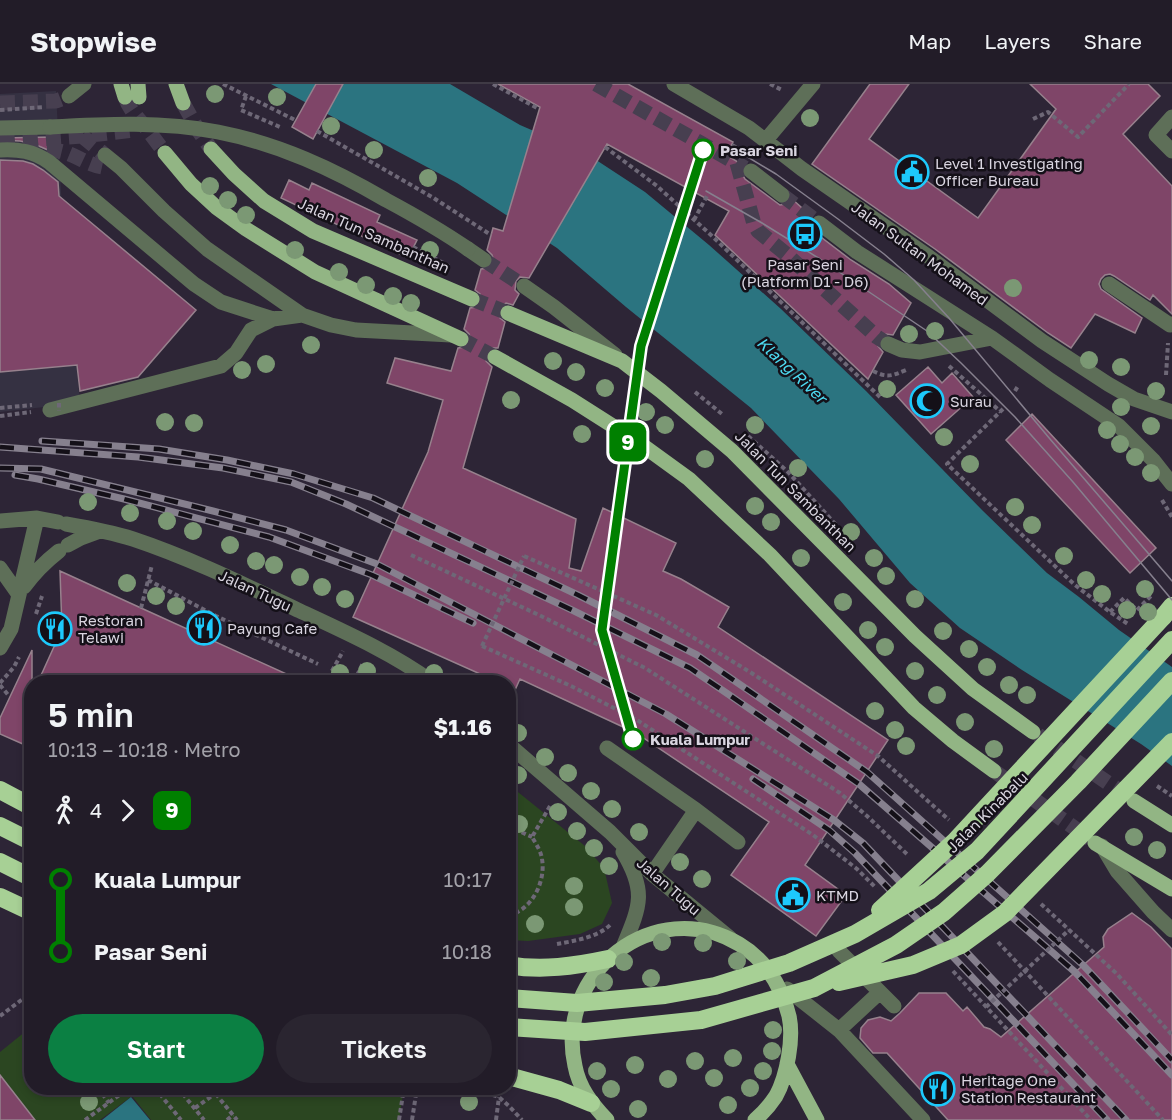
<!DOCTYPE html>
<html lang="en">
<head>
<meta charset="utf-8">
<style>
	:root { --surface:#221c28; --page:#2a2530; --text:#f1f3f6; --muted:#a2a1a8; --line:#3f3a45; --accent:#0b8043 }
	body { margin:0; font-family:"Golos Text",sans-serif; background:var(--page); color:var(--text); height:100vh; display:flex; flex-direction:column; font-size:22px; white-space:nowrap }
	* { box-sizing:border-box; margin:0 }
	p { font-size:20px; color:var(--muted) }
	.icon { flex:none; width:33px; height:33px; fill:none; stroke:currentColor; stroke-width:2; stroke-linecap:round; stroke-linejoin:round }
	.map { position:relative; flex:1; overflow:hidden }
	.details { position:absolute; left:24px; top:591px; width:492px; height:420px; display:flex; flex-direction:column; background:var(--surface); border-radius:24px; box-shadow:0 3px 9px #0003,0 0 0 2px var(--line) }
	.details>* { flex:none }
	.badge { padding:0 12px; border-radius:9px; font-size:21px; line-height:39px }
	.map>.badge { position:absolute; translate:-50% -50%; box-shadow:0 0 0 3px #fff }
	.legs { display:flex; align-items:center; gap:9px; height:66px; padding:0 24px; font-size:20px }
	.legs p { margin-inline-start:auto }
	.headline { display:flex; align-items:center; justify-content:space-between; height:102px; padding:0 24px }
	h1 { font-size:33px; font-weight:600; line-height:45px }
	.primary-button { display:flex; gap:12px; margin-top:auto; padding:12px 24px }
	.primary-button a { flex:1; height:69px; border-radius:36px; background:var(--accent); color:#fff; font-size:24px; font-weight:600; line-height:69px; text-align:center }
	.primary-button a+a { background:var(--page); color:var(--text) }
	ul { padding:0 24px; list-style:none }
	li { display:flex; align-items:center; gap:21px; height:72px; font-size:22px }
	li i { display:grid; place-items:center; width:9px; height:100%; margin:0 8px; background:currentColor }
	li i::after { content:''; width:15px; height:15px; margin:-8px; border:4px solid; border-radius:50%; background:var(--surface) }
	li p { margin-inline-start:auto }
	li:first-child i { background:linear-gradient(#0000 50%,currentColor 0) }
	li:last-child i { background:linear-gradient(currentColor 50%,#0000 0) }
	header { display:flex; align-items:center; gap:36px; box-sizing:border-box; height:84px; padding:0 30px; background:var(--surface); border-bottom:2px solid var(--line) }
	header strong { font-size:28px }
	nav { display:flex; gap:33px; margin-inline-start:auto; font-size:21px }
	.map>svg:first-child { display:block }
	.commercial { fill:#353142 }
	.green { fill:#2b4621 }
	.water { fill:#2b7480 }
	.building { fill:#7f4568; stroke:#97818d; stroke-width:1.5 }
	.lines { fill:none; stroke-linecap:round; stroke-linejoin:round }
	.minor-tunnel { stroke:#473f50; stroke-width:15; stroke-dasharray:15 8; stroke-linecap:butt }
	.major-tunnel { stroke:#473f50; stroke-width:15; stroke-dasharray:15 8; stroke-linecap:butt }
	.path { stroke:#6e6877; stroke-width:4; stroke-dasharray:4.5 3; stroke-linecap:butt }
	.minor { stroke:#5e6f58; stroke-width:15 }
	.major { stroke:#92b584; stroke-width:15 }
	.highway { stroke:#a7d095; stroke-width:18 }
	.tram { stroke:#86808e; stroke-width:1.5 }
	.rail-casing { stroke:#86808e; stroke-width:7 }
	.rail { stroke:#141018; stroke-width:4.5; stroke-dasharray:14; stroke-linecap:butt }
	.path-bridge { stroke:#6e6877; stroke-width:4; stroke-dasharray:4.5 3; stroke-linecap:butt }
	.minor-bridge { stroke:#5e6f58; stroke-width:15 }
	.highway-bridge { stroke:#a7d095; stroke-width:18 }
	.tree { fill:#7b9874 }
	.line-1-casing { stroke:#fff; stroke-width:14 }
	.line-1 { stroke:#008000; stroke-width:9 }
	.stop-1-dot { fill:#fff; stroke:#008000; stroke-width:3 }
	.labels { text-anchor:middle; dominant-baseline:central; stroke-width:5; stroke-linejoin:round; paint-order:stroke }
	.stop-label { font-size:15px; font-weight:bold; fill:#d9d5e0; stroke:#141018; text-anchor:start }
	.poi-label { font-size:15px; fill:#d9d5e0; stroke:#141018; text-anchor:start }
	.street-label { font-size:15px; fill:#d9d5e0; stroke:#141018 }
	.water-label { font-size:16px; font-style:italic; fill:#4ddaf1; stroke:#141018 }
</style>
</head>
<body>
<header>
<strong>Stopwise</strong>
<nav><a>Map</a><a>Layers</a><a>Share</a></nav>
</header>
<div class="map">
<svg width="1172" height="1036" viewBox="0 0 1172 1036">
	<rect width="100%" height="100%" fill="#2d2536"/>
	<path class="commercial" d="M56 7 61 108 80 319 0 328V10Z"/>
	<path class="green" d="M339 583 367 598H332Z
		M508 700 585 762 604 784 612 819 602 840 580 850 528 857 509 856Z
		M31 943 32 1004H404L399 1036H151L132 1012 100 1036H35L0 991V968Z"/>
	<path class="water" d="M271 0H450L520 41 587 70 645 108 709 161 781 225 866 307 982 426 1047 489 1079 513 1119 546 1172 583V682L1141 660 1022 586 960 544 910 499 839 415 751 324 626 223 557 164 457 99Z
		M131 1013 150 1036H102Z"/>
	<path class="building" d="M316 0H343L313 55 292 43Z
		M498 0H628L733 58 726 71 743 81 741 85 742 90 745 95 780 121 786 120 791 114 812 133 809 138 810 143 813 147 851 176 889 200 911 219 893 251 886 250 879 256 878 262 883 268 868 295 715 151 729 127 607 60 529 194 520 193 516 197 515 206 519 210 513 221 506 219 499 225 498 230 500 234 505 238 498 264H491L486 269V277L492 283 463 384 576 435 569 484 581 487 603 424 676 459 663 487 681 495 729 523 718 543 888 656 805 781 846 811 816 852 731 791 769 738 636 649 520 595 515 606 508 603V598H498L353 533 428 368 443 316 387 299 395 274 451 287 458 264 466 263 470 260 471 255 469 250 464 245 470 224 477 223 481 218 480 210 475 206 481 185 489 184 494 177 492 171 487 166 493 144 503 147 540 23Z
		M870 0H909L869 55 978 134 1056 25 1030 0H1148L1160 12 1123 50 1172 102V230L1153 211 1150 216 1114 192 1110 190 1105 191 1101 195 1099 200 1101 205 1142 234 1135 249 1095 230 1071 264 1048 249 935 165 812 80Z
		M52 53 58 73 48 66 34 60 20 57 0 56V54Z
		M0 76 23 77 33 80 43 86 58 98 59 112 196 226 138 293 80 307 77 281 0 288Z
		M289 96 309 106 312 99 380 131 377 138 417 156 408 174 281 114Z
		M928 283 942 299 952 289 973 313 931 350 896 311Z
		M1032 330 1156 464 1130 489 1006 356Z
		M60 487 141 524 304 598H38L62 545Z
		M32 566V664L0 650V634Z
		M1132 829 1151 843 1172 865V1036H948L887 969H873L860 954 861 944 868 936 880 933 891 937 900 929 919 909H946L963 927 967 923 984 943 990 945 1001 953 1104 863 1103 853 1108 845Z
		M0 991 35 1036H0Z"/>
	<g class="lines">
		<path class="minor-tunnel" d="M596 0 745 84
			M0 19 56 17 69 12
			M82 52 105 71
			M0 58 82 52 135 46
			M24 68C38 66 53 64 67 69 80 74 88 80 102 83
			M737 79 754 140 758 147 786 170 877 253 888 260
			M782 111 819 139
			M484 176 524 202"/>
		<path class="major-tunnel" d="M125 13C130 27 138 34 147 45 153 53 159 61 165 69
			M183 19 198 46 211 65
			M472 215 508 229
			M461 255 495 273
			M1038 651 1130 714
			M994 687 1090 755"/>
		<path class="path" d="M223 0 295 36
			M493 0 539 25
			M770 0 782 6
			M246 12 241 26 280 43
			M1033 35 1048 28 1078 53 1129 0
			M317 47 432 113 491 151
			M732 61 737 64
			M605 63 657 102 712 152 881 314
			M694 136 708 110
			M413 163 449 182
			M949 282 1001 328
			M873 287C887 294 892 292 906 286
			M1166 291 1168 259
			M1015 307 1018 302
			M695 308 722 330
			M0 324 32 321
			M1003 325 947 380 1075 501 1110 528 1128 540
			M0 332 31 328
			M748 352 788 388 848 454
			M1162 416 1172 433
			M411 471 541 532 645 584 840 709 867 732 909 772
			M524 472 656 531 750 588 878 672 949 736
			M148 496 216 532 318 580
			M141 524 152 481
			M1110 528 1124 514 1137 526 1152 511
			M36 530 42 512
			M482 562 571 602 637 636 813 751 857 785 876 804
			M332 587 343 567
			M354 598 363 579
			M0 599 14 583 19 573
			M0 601 9 612
			M1157 702 1172 712
			M508 742 532 753
			M1041 820 1117 890 1172 951
			M508 831C532 827 546 797 542 775 541 767 536 760 532 753L550 722
			M998 858 1163 1036
			M557 860C574 857 599 853 611 840
			M953 887 1091 1036
			M0 932 32 908
			M98 1004 109 1019
			M155 1004 181 1036
			M178 1004 204 1036
			M211 1004 237 1036
			M471 1004 499 1013 509 1022 522 1036
			M195 1024 216 1009
			M85 1036 129 1004
			M227 1036 233 1031
			M399 1036 404 1004
			M412 1036 417 1004
			M496 1036 499 1013"/>
		<path class="minor" d="M674 0 749 44 802 85 929 173 1042 257 1108 300 1134 315 1172 328
			M69 12 84 0
			M1172 33 1156 51 1172 67
			M0 44 50 43
			M766 56 813 0
			M0 66C19 65 33 67 49 78L194 200 221 218 273 235 302 231
			M105 71 121 84 164 127 207 165 302 231 331 241 356 246 451 251
			M751 87 782 111
			M819 139 857 168 992 254 1050 296 1119 342 1153 376 1172 400
			M468 165 484 176
			M1109 200 1170 241 1172 240
			M524 202 554 223 615 271
			M888 260 902 266 920 268 992 254
			M50 326 221 282 236 269 251 246 273 235
			M0 437 37 434 58 438
			M66 440C89 444 111 448 133 455 190 474 245 501 300 527 345 548 392 569 432 598
			M68 461 81 454 100 447
			M0 484 19 511
			M24 503C34 489 45 478 59 467
			M0 564 11 545 37 434
			M508 660 610 748 652 790 730 854
			M607 664 696 726 738 758
			M1102 762 1117 787 1153 828 1172 846
			M623 768C647 808 640 822 623 863
			M652 790 696 726
			M839 867 894 922
			M787 905 839 946 923 1036
			M839 946 880 908"/>
		<path class="major" d="M121 0 125 13
			M138 0 139 13
			M176 0 183 19
			M211 65 234 90 264 117 313 147 472 215
			M165 69 191 100 217 124 246 145 315 188 461 255
			M508 229 622 277 661 307 732 367 915 552 973 605 1033 648
			M495 273 572 316 638 358 689 395 770 471 914 624 953 657 994 687
			M1134 717 1172 741
			M1095 759 1172 805
			M787 980 817 1036
			M607 1036C592 1020 579 1004 575 982 554 889 655 810 739 860 766 876 781 901 789 932 794 954 787 992 776 1012 770 1021 763 1029 755 1036"/>
		<path class="highway" d="M1163 533 1172 522
			M0 706 32 723
			M0 742 32 758
			M0 778 32 794
			M0 813 32 828
			M508 881C542 887 575 882 608 875
			M508 992 559 1006 591 1019"/>
		<path class="tram" d="M731 63 776 90 838 135 884 170 914 196 949 234 1050 355 1172 497
			M706 107 762 139 820 175 927 247 961 279 1015 333 1073 398 1172 516"/>
		<g class="rail-casing">
			<path id="rail" d="M42 357 159 365 227 376 294 390 373 414 578 511 697 571 867 688 1083 881 1172 976
				M0 363 138 373 223 384 291 398 346 420 572 526 690 584 859 700 1075 888 1172 991
				M0 384 41 385 213 427 286 446 377 480 666 630 834 736 863 759 1126 1036
				M15 391 38 395 124 415 269 453 372 491 473 539
				M753 695 829 746 855 769 1107 1036"/>
		</g>
		<use href="#rail" class="rail"/>
		<path class="path-bridge" d="M0 26 44 23
			M59 319V327
			M482 562 524 472
			M986 923 1069 846"/>
		<path class="minor-bridge" d="M50 43C106 40 163 37 218 48 279 60 333 85 386 116 414 131 442 147 468 165"/>
		<path class="highway-bridge" d="M880 826 955 757 1163 533
			M839 898 913 881 961 861 1005 829 1172 658
			M508 914 577 919 665 911 715 902 789 879 855 850 929 807 977 767 1172 556
			M508 943 585 948 701 936 814 904 896 861 944 828 987 790 1078 698 1172 597"/>
	</g>
	<g class="tree">
		<circle cx="215" cy="10" r="9"/>
		<circle cx="277" cy="13" r="9"/>
		<circle cx="810" cy="34" r="9"/>
		<circle cx="331" cy="42" r="9"/>
		<circle cx="374" cy="66" r="9"/>
		<circle cx="428" cy="94" r="9"/>
		<circle cx="210" cy="102" r="9"/>
		<circle cx="228" cy="116" r="9"/>
		<circle cx="246" cy="131" r="9"/>
		<circle cx="295" cy="166" r="9"/>
		<circle cx="430" cy="166" r="9"/>
		<circle cx="339" cy="188" r="9"/>
		<circle cx="366" cy="201" r="9"/>
		<circle cx="1013" cy="204" r="9"/>
		<circle cx="393" cy="212" r="9"/>
		<circle cx="411" cy="219" r="9"/>
		<circle cx="935" cy="247" r="9"/>
		<circle cx="909" cy="250" r="9"/>
		<circle cx="311" cy="261" r="9"/>
		<circle cx="1089" cy="276" r="9"/>
		<circle cx="553" cy="277" r="9"/>
		<circle cx="266" cy="280" r="9"/>
		<circle cx="1121" cy="283" r="9"/>
		<circle cx="242" cy="286" r="9"/>
		<circle cx="576" cy="288" r="9"/>
		<circle cx="605" cy="304" r="9"/>
		<circle cx="887" cy="305" r="9"/>
		<circle cx="1156" cy="307" r="9"/>
		<circle cx="511" cy="316" r="9"/>
		<circle cx="1121" cy="323" r="9"/>
		<circle cx="646" cy="328" r="9"/>
		<circle cx="165" cy="338" r="9"/>
		<circle cx="194" cy="339" r="9"/>
		<circle cx="665" cy="341" r="9"/>
		<circle cx="755" cy="341" r="9"/>
		<circle cx="1151" cy="342" r="9"/>
		<circle cx="1107" cy="346" r="9"/>
		<circle cx="582" cy="350" r="9"/>
		<circle cx="944" cy="353" r="9"/>
		<circle cx="1120" cy="360" r="9"/>
		<circle cx="1135" cy="373" r="9"/>
		<circle cx="705" cy="375" r="9"/>
		<circle cx="970" cy="380" r="9"/>
		<circle cx="798" cy="384" r="9"/>
		<circle cx="1151" cy="389" r="9"/>
		<circle cx="88" cy="418" r="9"/>
		<circle cx="755" cy="422" r="9"/>
		<circle cx="1015" cy="423" r="9"/>
		<circle cx="130" cy="429" r="9"/>
		<circle cx="167" cy="437" r="9"/>
		<circle cx="771" cy="438" r="9"/>
		<circle cx="1032" cy="441" r="9"/>
		<circle cx="193" cy="447" r="9"/>
		<circle cx="851" cy="448" r="9"/>
		<circle cx="230" cy="461" r="9"/>
		<circle cx="1064" cy="472" r="9"/>
		<circle cx="801" cy="474" r="9"/>
		<circle cx="874" cy="474" r="9"/>
		<circle cx="256" cy="477" r="9"/>
		<circle cx="274" cy="481" r="9"/>
		<circle cx="886" cy="492" r="9"/>
		<circle cx="300" cy="493" r="9"/>
		<circle cx="1086" cy="496" r="9"/>
		<circle cx="127" cy="499" r="9"/>
		<circle cx="322" cy="503" r="9"/>
		<circle cx="1145" cy="505" r="9"/>
		<circle cx="1102" cy="510" r="9"/>
		<circle cx="156" cy="512" r="9"/>
		<circle cx="345" cy="515" r="9"/>
		<circle cx="915" cy="515" r="9"/>
		<circle cx="843" cy="518" r="9"/>
		<circle cx="176" cy="522" r="9"/>
		<circle cx="1127" cy="526" r="9"/>
		<circle cx="1148" cy="528" r="9"/>
		<circle cx="203" cy="535" r="9"/>
		<circle cx="868" cy="546" r="9"/>
		<circle cx="943" cy="547" r="9"/>
		<circle cx="885" cy="563" r="9"/>
		<circle cx="969" cy="565" r="9"/>
		<circle cx="987" cy="583" r="9"/>
		<circle cx="367" cy="587" r="9"/>
		<circle cx="915" cy="587" r="9"/>
		<circle cx="340" cy="589" r="9"/>
		<circle cx="434" cy="589" r="9"/>
		<circle cx="1009" cy="601" r="9"/>
		<circle cx="937" cy="611" r="9"/>
		<circle cx="1027" cy="611" r="9"/>
		<circle cx="875" cy="627" r="9"/>
		<circle cx="965" cy="638" r="9"/>
		<circle cx="895" cy="646" r="9"/>
		<circle cx="518" cy="649" r="9"/>
		<circle cx="906" cy="662" r="9"/>
		<circle cx="994" cy="665" r="9"/>
		<circle cx="545" cy="673" r="9"/>
		<circle cx="568" cy="689" r="9"/>
		<circle cx="518" cy="691" r="9"/>
		<circle cx="591" cy="707" r="9"/>
		<circle cx="612" cy="725" r="9"/>
		<circle cx="558" cy="728" r="9"/>
		<circle cx="519" cy="740" r="9"/>
		<circle cx="577" cy="747" r="9"/>
		<circle cx="639" cy="748" r="9"/>
		<circle cx="1134" cy="753" r="9"/>
		<circle cx="594" cy="764" r="9"/>
		<circle cx="1157" cy="766" r="9"/>
		<circle cx="680" cy="778" r="9"/>
		<circle cx="609" cy="782" r="9"/>
		<circle cx="702" cy="795" r="9"/>
		<circle cx="574" cy="802" r="9"/>
		<circle cx="574" cy="823" r="9"/>
		<circle cx="535" cy="840" r="9"/>
		<circle cx="662" cy="858" r="9"/>
		<circle cx="703" cy="859" r="9"/>
		<circle cx="737" cy="877" r="9"/>
		<circle cx="624" cy="878" r="9"/>
		<circle cx="651" cy="894" r="9"/>
		<circle cx="604" cy="898" r="9"/>
		<circle cx="773" cy="946" r="9"/>
		<circle cx="772" cy="967" r="9"/>
		<circle cx="733" cy="974" r="9"/>
		<circle cx="695" cy="977" r="9"/>
		<circle cx="635" cy="981" r="9"/>
		<circle cx="597" cy="987" r="9"/>
		<circle cx="763" cy="987" r="9"/>
		<circle cx="714" cy="994" r="9"/>
		<circle cx="668" cy="995" r="9"/>
		<circle cx="750" cy="1004" r="9"/>
		<circle cx="611" cy="1005" r="9"/>
		<circle cx="89" cy="1018" r="9"/>
		<circle cx="469" cy="1018" r="9"/>
		<circle cx="728" cy="1021" r="9"/>
		<circle cx="638" cy="1025" r="9"/>
	</g>
	<g class="lines">
		<g class="line-1-casing">
			<path id="line-1" d="M633 655 602 546 641 262 703 66"/>
		</g>
		<use href="#line-1" class="line-1"/>
	</g>
	<defs>
		<g id="civic-ring" transform="scale(1.725)"><circle r="9.5" fill="#141018" stroke="#1dc9fc" stroke-width="1.5"/><path d="M-.6-6.5H3V-4.5H.6V-3L4-1V1h2V6H-6V1h2V-1L-.6-3ZM-1.2 2.5V6h2.4V2.5Z" fill="#1dc9fc"/></g>
		<g id="bus-ring" transform="scale(1.725)"><circle r="9.5" fill="#141018" stroke="#1dc9fc" stroke-width="1.5"/><path d="M-5-6H5V4H4V6H2V4H-2V6H-4V4H-5ZM-3.5-4V0h7V-4ZM-3.5 1.2v1.5H-2V1.2ZM2 1.2v1.5H3.5V1.2Z" fill="#1dc9fc"/></g>
		<g id="mosque-ring" transform="scale(1.725)"><circle r="9.5" fill="#141018" stroke="#1dc9fc" stroke-width="1.5"/><path d="M3.5-4.9A6 6 0 1 0 3.5 4.9A5 5 0 1 1 3.5-4.9Z" fill="#1dc9fc"/></g>
		<g id="restaurant-ring" transform="scale(1.725)"><circle r="9.5" fill="#141018" stroke="#1dc9fc" stroke-width="1.5"/><path d="M-5-6h1v4h1v-4h1v4h1v-4h1v5L-1.5 .5V6h-2V.5L-5-1ZM5-6V6H3V1.5H1.5Q1.5-4 5-6Z" fill="#1dc9fc"/></g>
	</defs>
	<g fill-rule="evenodd">
		<use href="#civic-ring" x="912" y="88"/>
		<use href="#bus-ring" x="805" y="150"/>
		<use href="#mosque-ring" x="927" y="317"/>
		<use href="#restaurant-ring" x="204" y="544"/>
		<use href="#restaurant-ring" x="55" y="545"/>
		<use href="#civic-ring" x="793" y="811"/>
		<use href="#restaurant-ring" x="938" y="1005"/>
	</g>
	<g class="stop-1-dot">
		<circle cx="703" cy="66" r="10"/>
		<circle cx="633" cy="655" r="10"/>
	</g>
	<g class="labels">
		<g class="stop-label">
			<text x="720" y="66">Pasar Seni</text>
			<text x="650" y="655">Kuala Lumpur</text>
		</g>
		<g class="poi-label">
			<text x="935" y="79">Level 1 Investigating<tspan x="935" dy="17">Officer Bureau</tspan></text>
			<text x="805" y="180" text-anchor="middle">Pasar Seni<tspan x="805" dy="17">(Platform D1 - D6)</tspan></text>
			<text x="950" y="317">Surau</text>
			<text x="78" y="536">Restoran<tspan x="78" dy="17">Telawi</tspan></text>
			<text x="227" y="544">Payung Cafe</text>
			<text x="816" y="811">KTMD</text>
			<text x="961" y="996">Heritage One<tspan x="961" dy="17">Station Restaurant</tspan></text>
		</g>
		<g class="street-label">
			<text transform="translate(374 151) rotate(24)">Jalan Tun Sambanthan</text>
			<text transform="translate(920 169) rotate(36)">Jalan Sultan Mohamed</text>
			<text transform="translate(796 407) rotate(45)">Jalan Tun Sambanthan</text>
			<text transform="translate(255 506) rotate(25)">Jalan Tugu</text>
			<text transform="translate(987 728) rotate(-45)">Jalan Kinabalu</text>
			<text transform="translate(669 802) rotate(41)">Jalan Tugu</text>
		</g>
		<g class="water-label">
			<text transform="translate(792 286) rotate(43)">Klang River</text>
		</g>
	</g>
</svg>
<b class="badge" style="left:628px;top:358px;background:#008000;color:#fff">9</b>
<section class="details">
<div class="headline"><div><h1>5 min</h1><p>10:13 – 10:18 · Metro</p></div><b>$1.16</b></div>
<div class="legs"><svg class="icon" aria-label="walk" viewBox="0 0 24 24"><circle cx="13" cy="4" r="2"/><path d="M13 8l-2 6 4 7M11 14l-3 7M7 12l3-4h3l4 4"/></svg>4<svg class="icon" aria-label="forward" viewBox="0 0 24 24"><path d="M9 5l7 7-7 7"/></svg><b class="badge" style="background:#008000;color:#fff">9</b></div>
<ul>
<li><i style="color:#008000"></i><b>Kuala Lumpur</b><p>10:17</p></li>
<li><i style="color:#008000"></i><b>Pasar Seni</b><p>10:18</p></li>
</ul>
<div class="primary-button"><a>Start</a><a>Tickets</a></div>
</section>
</div>
</body>
</html>
